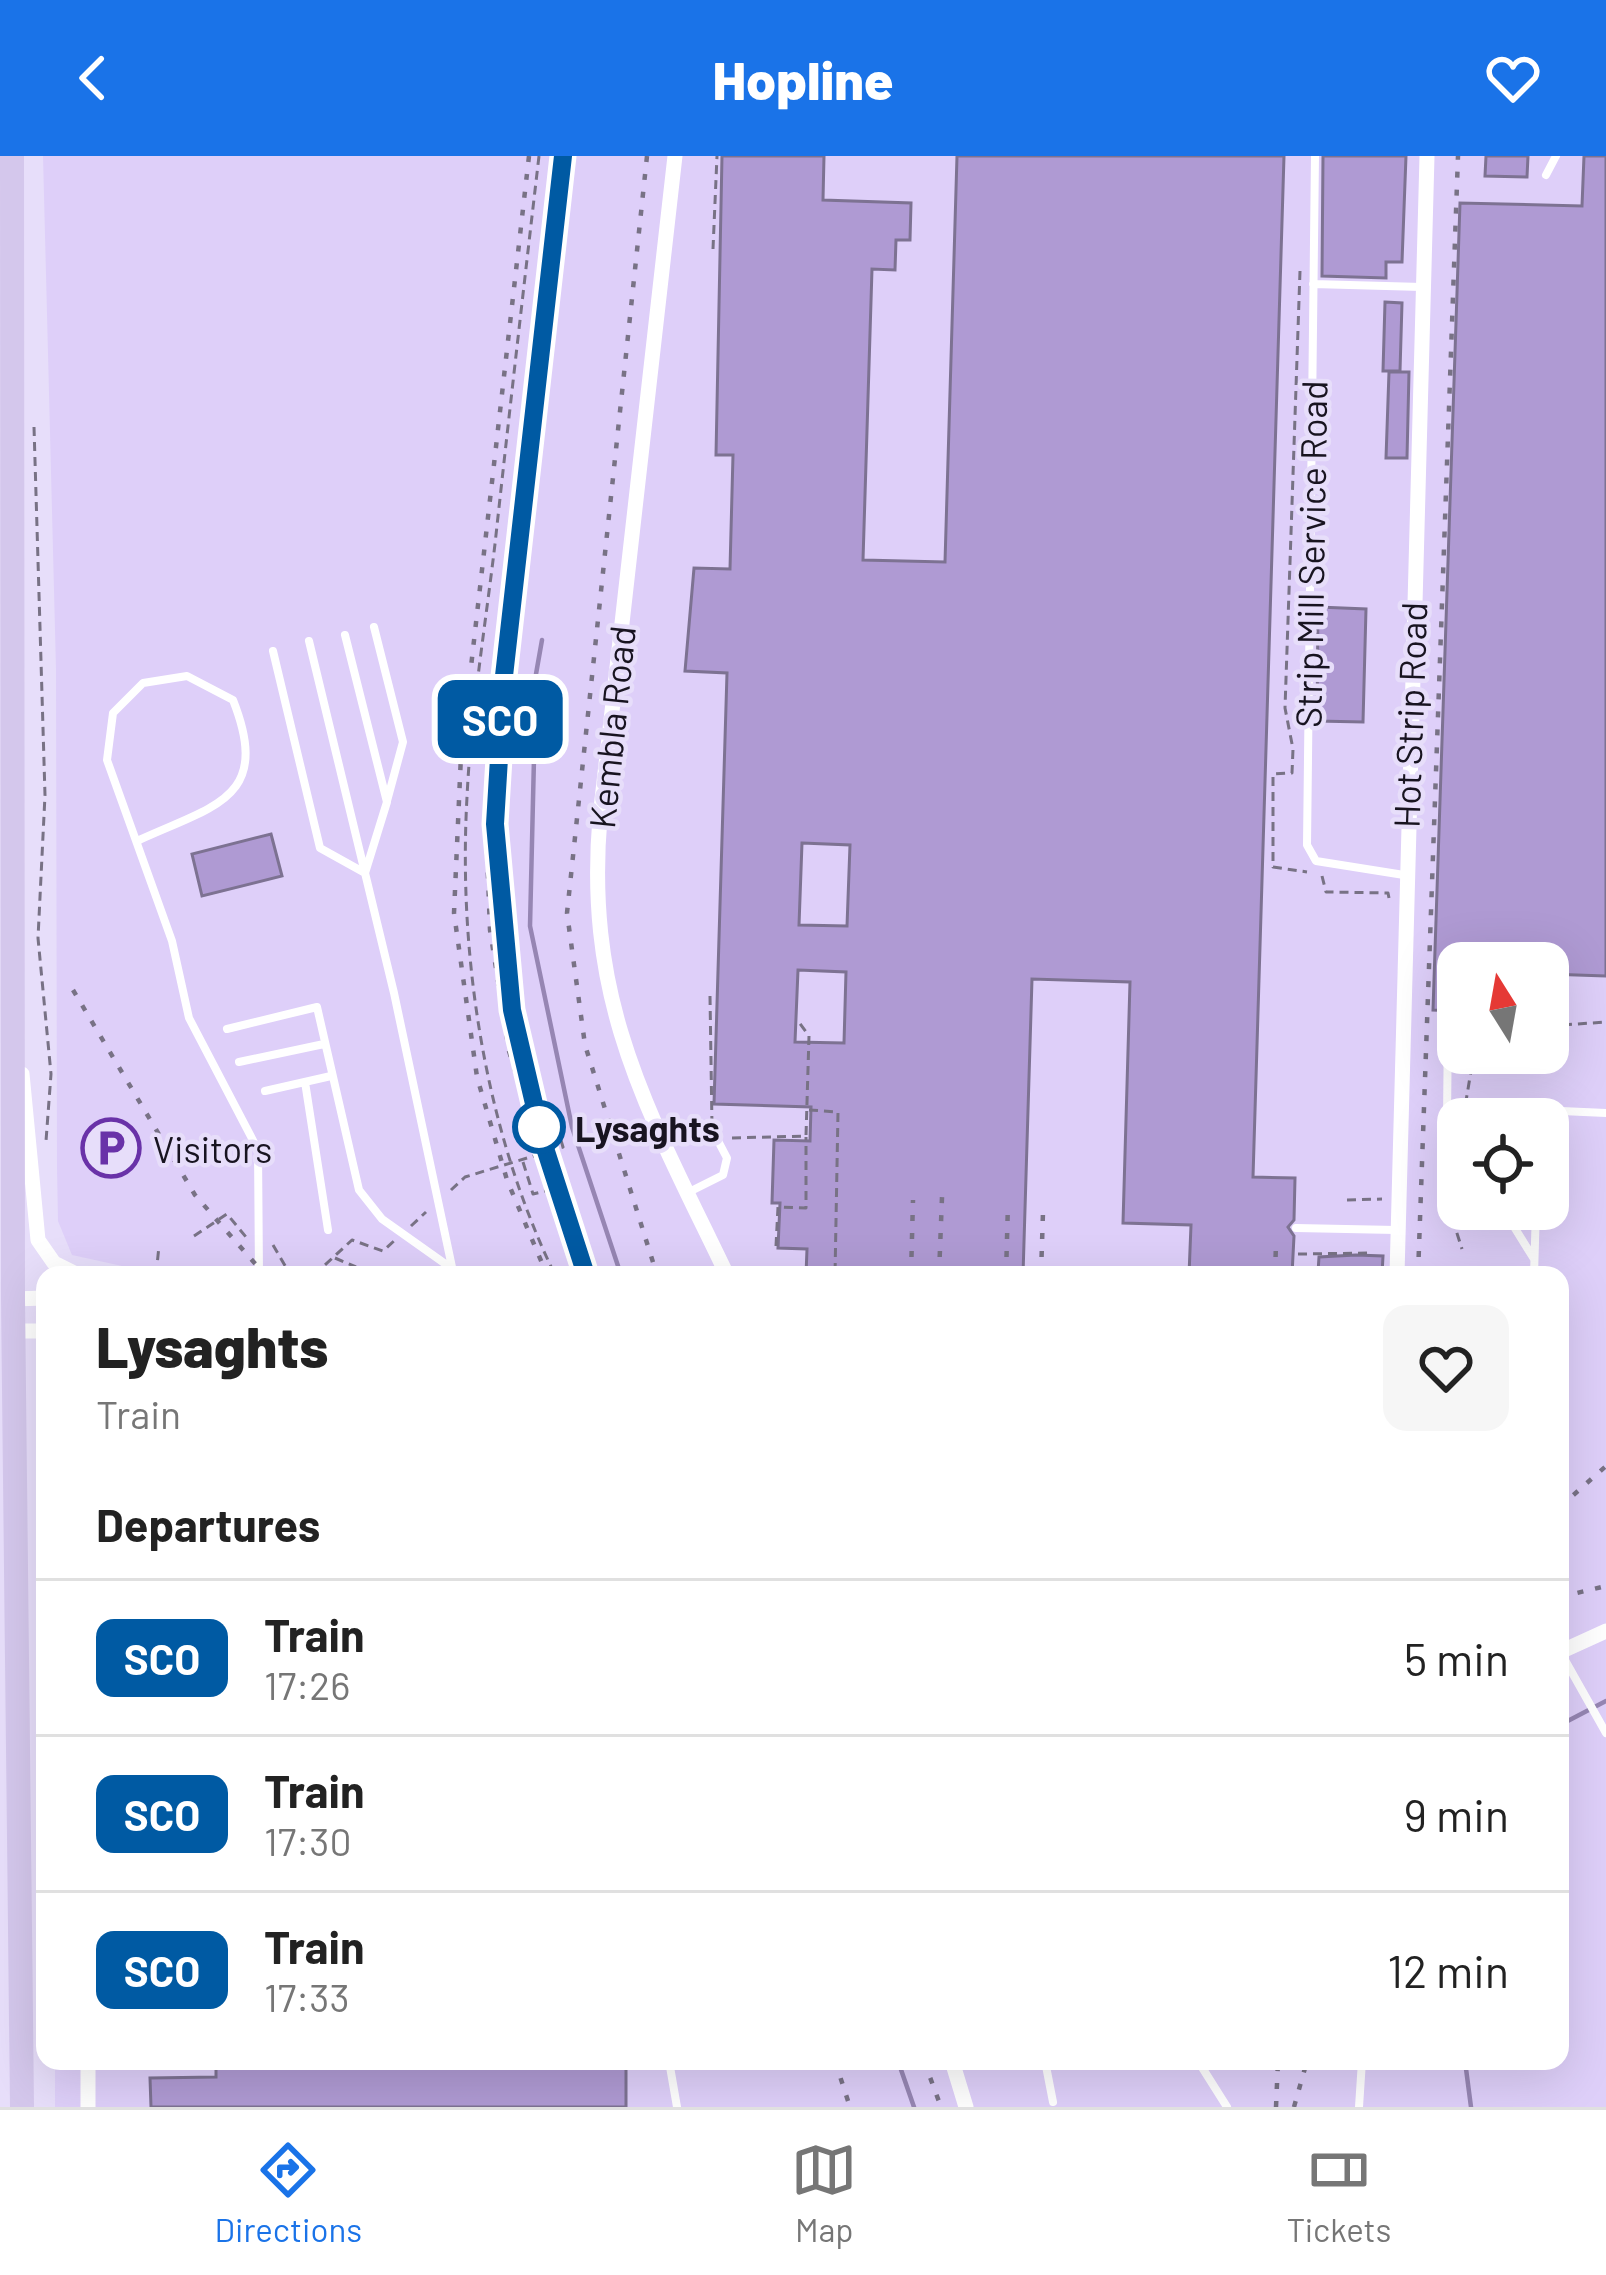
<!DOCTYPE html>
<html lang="en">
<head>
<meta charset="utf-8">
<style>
	:root { --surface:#fff; --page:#f6f6f6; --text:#222; --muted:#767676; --line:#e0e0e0; --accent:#1a73e8 }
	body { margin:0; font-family:Barlow,sans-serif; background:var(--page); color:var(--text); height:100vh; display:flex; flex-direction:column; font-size:45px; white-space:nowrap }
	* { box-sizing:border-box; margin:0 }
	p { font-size:39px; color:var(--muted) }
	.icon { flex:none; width:66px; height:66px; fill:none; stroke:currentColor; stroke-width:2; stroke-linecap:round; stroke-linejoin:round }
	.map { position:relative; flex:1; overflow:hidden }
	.details { position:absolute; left:36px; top:1110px; width:1533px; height:804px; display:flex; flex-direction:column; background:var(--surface); border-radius:24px; box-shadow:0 12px 48px #0002 }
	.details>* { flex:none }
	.badge { padding:0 24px; border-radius:18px; font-size:42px; line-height:78px }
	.needle { width:78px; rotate:349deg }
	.tools { position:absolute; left:1437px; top:786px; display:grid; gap:24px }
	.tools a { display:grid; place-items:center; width:132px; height:132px; border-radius:24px; background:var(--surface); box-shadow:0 12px 48px #0002; font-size:60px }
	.map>.badge { position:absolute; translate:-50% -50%; box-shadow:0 0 0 6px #fff }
	h2 { padding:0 60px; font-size:45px; line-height:108px }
	.round { display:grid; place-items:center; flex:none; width:126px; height:126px; border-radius:24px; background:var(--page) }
	.headline { display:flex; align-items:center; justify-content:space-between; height:204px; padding:0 60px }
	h1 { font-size:57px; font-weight:800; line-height:90px }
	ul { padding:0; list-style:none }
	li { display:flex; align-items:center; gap:36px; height:156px; padding:0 60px; border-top:3px solid var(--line) }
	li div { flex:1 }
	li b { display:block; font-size:45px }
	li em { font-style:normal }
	li .badge { min-width:132px; font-weight:700; text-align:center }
	header { display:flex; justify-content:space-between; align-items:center; height:156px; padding:0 60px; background:var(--accent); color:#fff; font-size:54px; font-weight:800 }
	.dock { display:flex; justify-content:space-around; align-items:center; height:168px; border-top:3px solid var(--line); background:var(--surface); font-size:33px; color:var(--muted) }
	.dock a { display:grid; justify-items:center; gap:6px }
	.dock .selected { color:var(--accent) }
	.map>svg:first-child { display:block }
	.built { fill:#decff9; fill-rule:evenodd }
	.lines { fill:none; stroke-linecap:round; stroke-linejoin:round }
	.stream { stroke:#9686b3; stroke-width:4.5 }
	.building { fill:#af9ad3; stroke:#7d7292; stroke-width:3; fill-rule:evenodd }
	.path { stroke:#787285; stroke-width:3; stroke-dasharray:9 6; stroke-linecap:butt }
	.lane { stroke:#fff; stroke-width:8 }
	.street { stroke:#fff; stroke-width:15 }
	.primary { stroke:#d4c7ec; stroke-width:24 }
	.rail { stroke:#787285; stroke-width:4.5; stroke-dasharray:6 12; stroke-linecap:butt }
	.line-casing { stroke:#fff; stroke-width:27 }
	.line { stroke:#005aa3; stroke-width:18 }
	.stop-dot { fill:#fff; stroke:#005aa3; stroke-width:6 }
	.labels { text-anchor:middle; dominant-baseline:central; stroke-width:9; stroke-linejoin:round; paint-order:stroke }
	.street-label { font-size:36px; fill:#181420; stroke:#e7defa }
	.stop-label { font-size:36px; font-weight:bold; fill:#181420; stroke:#e7defa; text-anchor:start }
	.poi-label { font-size:36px; fill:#181420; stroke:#e7defa; text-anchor:start }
</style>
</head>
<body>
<header><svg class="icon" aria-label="back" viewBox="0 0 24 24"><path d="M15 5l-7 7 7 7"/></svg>Hopline<svg class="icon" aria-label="heart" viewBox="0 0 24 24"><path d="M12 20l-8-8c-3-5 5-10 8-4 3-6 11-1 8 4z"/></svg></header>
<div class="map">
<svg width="1606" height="1951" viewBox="0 0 1606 1951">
	<rect width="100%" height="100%" fill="#e7defa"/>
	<path class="built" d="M43 0H1606V1951H55V1905H1560V1119H163L72 1099 58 1065 57 1011 56 513ZM1458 807H1548V897H1458ZM1458 963H1548V1053H1458Z"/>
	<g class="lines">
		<path class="stream" d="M542 484 536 518 530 770 572 971 621 1119
			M1560 1569 1606 1545
			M898 1905 914 1951
			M1465 1905 1471 1951"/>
	</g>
	<path class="building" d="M722 0H824L823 44 911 47 910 84H896L895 114 872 113 863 404 945 406 957 0H1284L1253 1021 1295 1022 1294 1064 1288 1071 1294 1080 1292 1119H1189L1191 1069 1123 1067 1130 826 1032 823 1023 1119 831 1113V1119H806L807 1093 778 1092 780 1047H772L774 984 810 985 811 951 714 948 727 517 685 515 694 412 730 413 733 299H716ZM802 687 850 689 847 770 799 769ZM798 814 846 816 844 887 795 886Z
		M1323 0H1406L1402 106H1386V122L1322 120Z
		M1486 0H1528L1527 21 1485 20Z
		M1584 0H1606V820L1548 818V807H1458V855L1433 854 1460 47 1582 50Z
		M1385 146 1402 147 1400 215H1383Z
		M1389 216H1409L1407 302H1386Z
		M1318 451 1366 453 1363 566 1317 565Z
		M271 678 282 720 202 740 192 698Z
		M1356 1099 1383 1100 1382 1119 1318 1116 1319 1101Z
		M216 1905H626V1951H151L150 1922 216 1921Z"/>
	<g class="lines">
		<path class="path" d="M539 0C524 129 509 259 495 388 485 472 471 557 467 641 458 800 485 975 555 1119
			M713 93 717 0
			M1300 115 1285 552 1293 593 1292 617 1273 618V711L1307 716
			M34 271 45 639 38 782 51 918 46 985
			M1322 720 1326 736 1388 737 1389 742
			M710 840 712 970
			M1548 870 1606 866
			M809 954 838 956 835 1119
			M541 957 555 954
			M1463 963 1474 897
			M634 981 638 992
			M732 982 806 980 809 880 798 865
			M1448 990 1441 1027 1462 1093
			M523 1006 533 1038 545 1035
			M451 1034 465 1021 563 991 552 955
			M1347 1044 1382 1043
			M411 1070 426 1056
			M194 1080 227 1058 246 1081
			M273 1089 287 1113 298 1119
			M776 1090 778 1051 806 1052V981
			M1298 1098 1371 1097
			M335 1102 356 1111
			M156 1119 159 1090
			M314 1119 352 1084 383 1095 395 1084
			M917 1119V1116
			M40 1190 45 1427
			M45 1440 40 1492 45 1724"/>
		<path class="lane" d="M1315 0 1307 689 1316 705 1404 719
			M1546 19 1556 0
			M1313 128 1422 131
			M374 471 403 586 387 645
			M309 485 394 837 452 1111
			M273 495 320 692 365 717 387 646 345 479
			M137 685C215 649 272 643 233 544L187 520 143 527 113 557 107 604 172 785 189 862 258 994 259 1119
			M1448 867 1447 962 1458 980
			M227 873 317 851 359 1034 382 1063 461 1119
			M239 906 324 888
			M305 926 328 1074
			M265 935 331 920
			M1539 963V954L1606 957
			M687 1037 723 1019 727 1002 716 981
			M1503 1053 1534 1103
			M1296 1072 1396 1074
			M1534 1119 1536 1053
			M1561 1497 1606 1577
			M669 1905 677 1951
			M1045 1905 1053 1946
			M1198 1905 1227 1951
			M1359 1951 1362 1905"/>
		<path class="street" d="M675 0 600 661C584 849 649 956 727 1119
			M22 918 38 1084 54 1107 78 1119
			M1397 1119 1427 0
			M13 1143 45 1142
			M14 1175H45
			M1560 1496 1606 1475
			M952 1905 966 1951
			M88 1951V1905"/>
		<path class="primary" d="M12 0 13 1143 22 1951"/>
		<path class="rail" d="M529 0 461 599 454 757 477 921 507 1024 547 1119
			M553 0 498 491 486 668 490 774 509 895 577 1119
			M647 0 567 757 585 889 657 1119
			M73 834 195 1039 265 1119
			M911 1119 913 1044
			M939 1119 942 1041
			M1006 1119 1008 1047
			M1041 1119 1043 1056
			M1275 1119 1276 1088
			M1418 1119 1458 0
			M1560 1351 1606 1310
			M1560 1441 1606 1430
			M835 1905 850 1951
			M924 1905 941 1951
			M1276 1951 1278 1905
			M1294 1951 1307 1905"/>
	</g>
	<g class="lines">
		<g class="line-casing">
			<path id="line" d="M563 0 504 520 495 668 512 854 543 986 586 1119"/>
		</g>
		<use href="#line" class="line"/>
	</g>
	<defs>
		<g id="parking-ring" transform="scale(3)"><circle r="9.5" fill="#e7defa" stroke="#6932a8" stroke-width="1.5"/><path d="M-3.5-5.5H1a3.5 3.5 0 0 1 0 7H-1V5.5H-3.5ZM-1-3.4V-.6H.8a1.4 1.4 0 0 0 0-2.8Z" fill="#6932a8"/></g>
	</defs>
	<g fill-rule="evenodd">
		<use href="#parking-ring" x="111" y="992"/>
	</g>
	<circle class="stop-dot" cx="539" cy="971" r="24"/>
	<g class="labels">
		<g class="street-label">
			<text transform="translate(1310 398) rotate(-89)">Strip Mill Service Road</text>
			<text transform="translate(1409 559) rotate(-88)">Hot Strip Road</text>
			<text transform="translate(611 571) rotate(-84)">Kembla Road</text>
		</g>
		<g class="stop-label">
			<text x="575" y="971">Lysaghts</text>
		</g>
		<g class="poi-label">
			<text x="153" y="992">Visitors</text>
		</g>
	</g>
</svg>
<div class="tools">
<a><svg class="needle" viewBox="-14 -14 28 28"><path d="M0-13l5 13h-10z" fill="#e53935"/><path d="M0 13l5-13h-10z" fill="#767676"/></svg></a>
<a><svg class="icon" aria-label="locate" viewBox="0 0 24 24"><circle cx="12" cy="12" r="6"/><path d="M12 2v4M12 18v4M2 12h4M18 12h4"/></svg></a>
</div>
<b class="badge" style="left:500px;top:563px;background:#005aa3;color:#fff">SCO</b>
<section class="details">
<div class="headline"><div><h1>Lysaghts</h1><p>Train</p></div><a class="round"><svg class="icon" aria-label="heart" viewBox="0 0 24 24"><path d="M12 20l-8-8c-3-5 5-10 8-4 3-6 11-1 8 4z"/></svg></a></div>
<h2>Departures</h2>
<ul>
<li><span class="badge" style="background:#005aa3;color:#fff">SCO</span><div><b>Train</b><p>17:26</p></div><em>5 min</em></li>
<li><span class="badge" style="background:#005aa3;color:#fff">SCO</span><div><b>Train</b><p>17:30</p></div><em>9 min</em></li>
<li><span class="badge" style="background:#005aa3;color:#fff">SCO</span><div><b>Train</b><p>17:33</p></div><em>12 min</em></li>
</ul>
</section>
</div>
<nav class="dock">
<a class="selected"><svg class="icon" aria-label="directions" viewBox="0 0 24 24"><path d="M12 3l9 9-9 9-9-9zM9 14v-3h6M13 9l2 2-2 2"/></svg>Directions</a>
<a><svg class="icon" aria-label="map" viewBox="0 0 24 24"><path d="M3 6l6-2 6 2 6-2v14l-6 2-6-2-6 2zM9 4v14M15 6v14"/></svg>Map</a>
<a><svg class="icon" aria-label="tickets" viewBox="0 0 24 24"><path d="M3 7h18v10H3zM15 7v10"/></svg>Tickets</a>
</nav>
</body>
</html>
